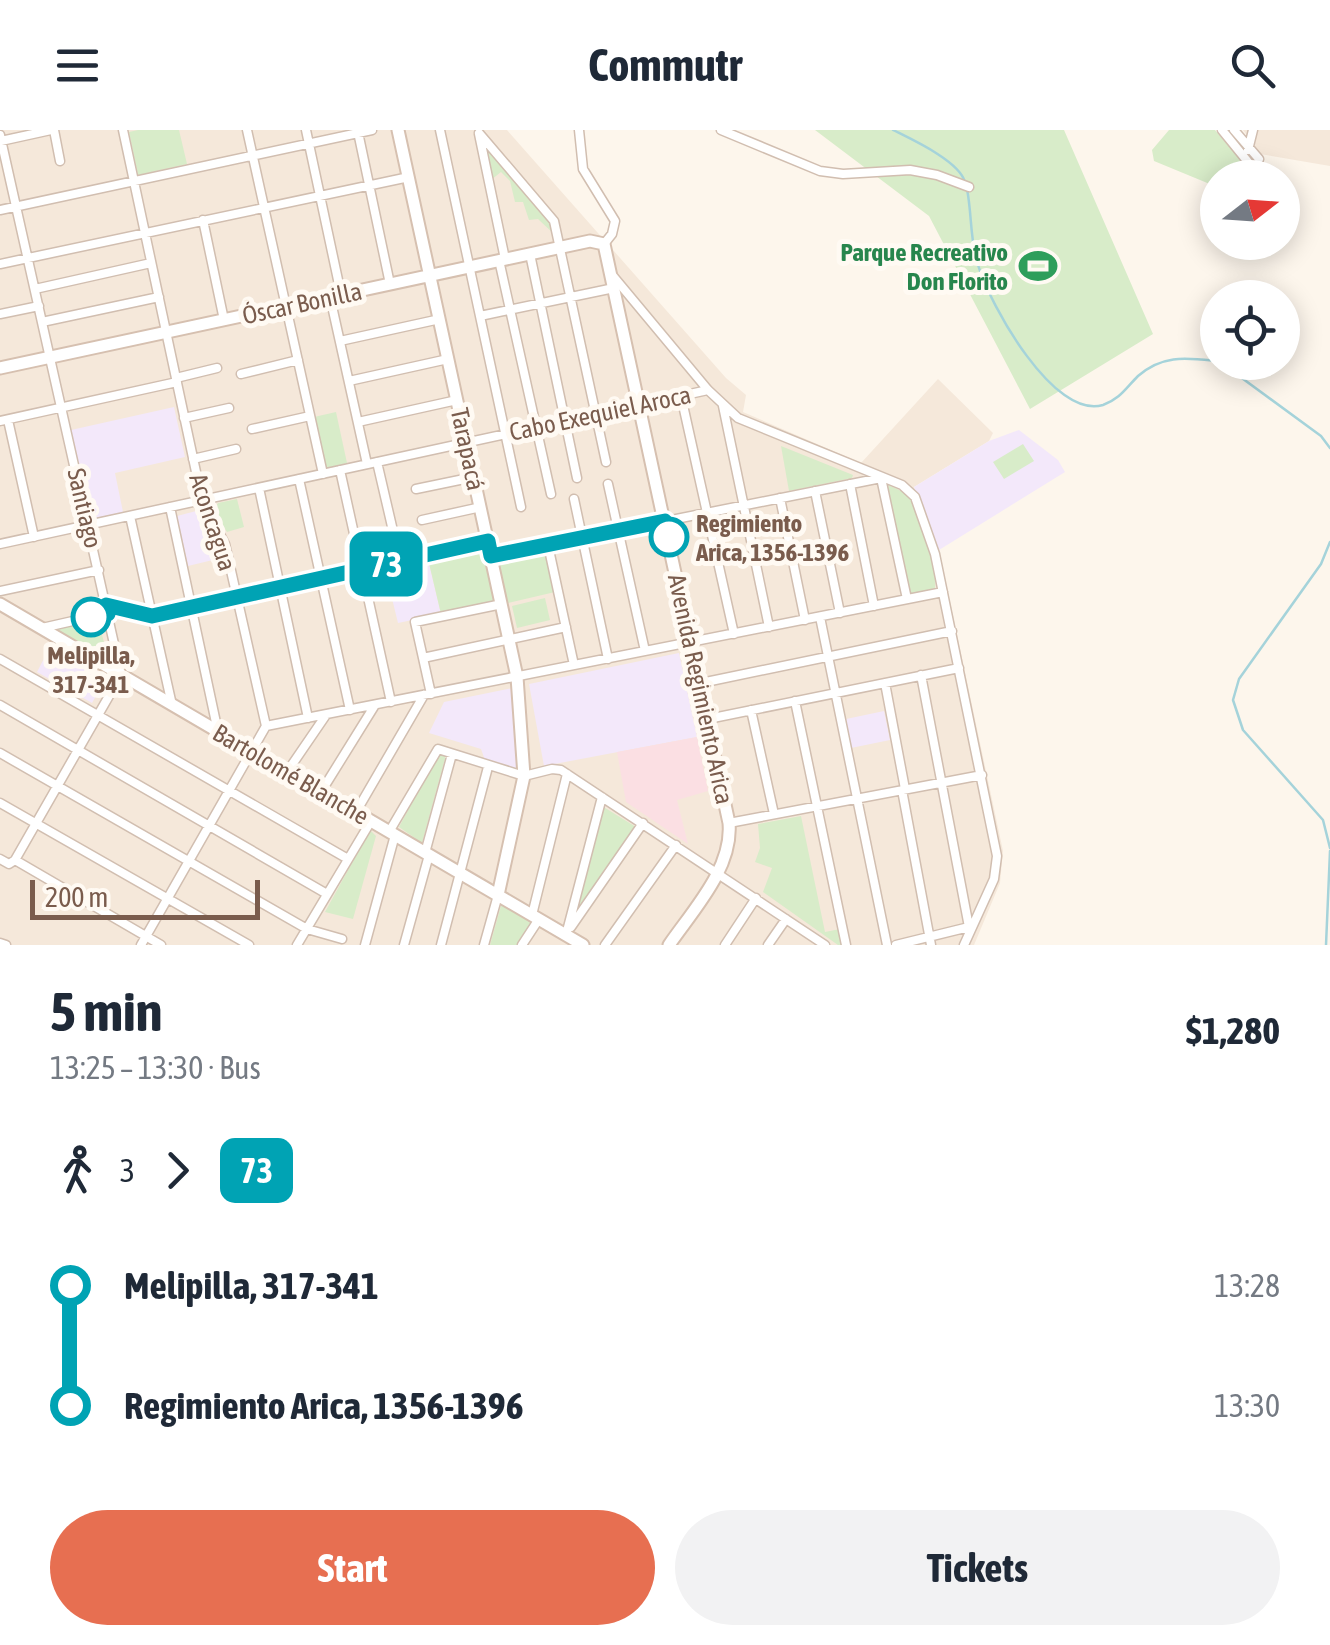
<!DOCTYPE html>
<html lang="en">
<head>
<meta charset="utf-8">
<style>
	:root { --surface:#fff; --page:#f2f2f3; --text:#1f2937; --muted:#747a83; --accent:#e76f51 }
	body { margin:0; font-family:"Asap Condensed",sans-serif; background:var(--page); color:var(--text); height:100vh; display:flex; flex-direction:column; font-size:38px; white-space:nowrap }
	* { box-sizing:border-box; margin:0 }
	p { font-size:32px; color:var(--muted) }
	.icon { flex:none; width:55px; height:55px; fill:none; stroke:currentColor; stroke-width:2; stroke-linecap:round; stroke-linejoin:round }
	.map { position:relative; height:815px; overflow:hidden }
	.panel { display:flex; flex-direction:column; background:var(--surface); flex:1 }
	.panel>* { flex:none }
	.badge { padding:0 20px; border-radius:15px; font-size:35px; line-height:65px }
	.needle { width:65px; rotate:73deg }
	.controls { position:absolute; left:1200px; top:30px; display:grid; gap:20px }
	.controls a { display:grid; place-items:center; width:100px; height:100px; border-radius:50%; background:var(--surface); box-shadow:0 5px 25px #0003; font-size:50px }
	.scale { position:absolute; left:30px; bottom:25px; width:230px; box-sizing:border-box; padding-left:10px; border:5px solid #7a5c4d; border-top:0; font-size:28px; line-height:35px; white-space:nowrap; color:#7a5c4d; -webkit-text-stroke:8px #fffaf3; paint-order:stroke }
	.map>.badge { position:absolute; translate:-50% -50%; box-shadow:0 0 0 5px #fff }
	.legs { display:flex; align-items:center; gap:15px; height:110px; padding:0 50px; font-size:32px }
	.legs p { margin-inline-start:auto }
	.head { display:flex; align-items:center; justify-content:space-between; height:170px; padding:0 50px }
	h1 { font-size:55px; font-weight:700; line-height:75px }
	.button { display:flex; gap:20px; margin-top:auto; padding:20px 50px }
	.button a { flex:1; height:115px; border-radius:60px; background:var(--accent); color:#fff; font-size:40px; font-weight:700; line-height:115px; text-align:center }
	.button a+a { background:var(--page); color:var(--text) }
	ul { padding:0 50px; list-style:none }
	li { display:flex; align-items:center; gap:35px; height:120px; font-size:38px }
	li i { display:grid; place-items:center; width:15px; height:100%; margin:0 12px; background:currentColor }
	li i::after { content:''; width:25px; height:25px; margin:-12px; border:8px solid; border-radius:50%; background:var(--surface) }
	li p { margin-inline-start:auto }
	li:first-child i { background:linear-gradient(#0000 50%,currentColor 0) }
	li:last-child i { background:linear-gradient(currentColor 50%,#0000 0) }
	header { display:flex; justify-content:space-between; align-items:center; height:130px; padding:0 50px; background:var(--surface); font-size:45px; font-weight:700 }
	.map>svg:first-child { display:block }
	.residential { fill:#f5e8da }
	.education { fill:#f3e8fa }
	.medical { fill:#fbdfe3 }
	.green { fill:#d8ecc9 }
	.lines { fill:none; stroke-linecap:round; stroke-linejoin:round }
	.stream { stroke:#a5d3da; stroke-width:2.5 }
	.street-casing { stroke:#d1beb0; stroke-width:11 }
	.secondary-casing { stroke:#d6c0b0; stroke-width:15 }
	.street { stroke:#fff; stroke-width:8 }
	.secondary { stroke:#fff; stroke-width:11 }
	.line-1-casing { stroke:#fff; stroke-width:22 }
	.line-1 { stroke:#00a3b4; stroke-width:15 }
	.stop-1-dot { fill:#fff; stroke:#00a3b4; stroke-width:5 }
	.labels { text-anchor:middle; dominant-baseline:central; stroke-width:10; stroke-linejoin:round; paint-order:stroke }
	.leisure-label { font-size:25px; font-weight:bold; fill:#27864d; stroke:#fffaf3; text-anchor:end }
	.street-label { font-size:25px; fill:#7a5c4d; stroke:#fffaf3 }
	.stop-label { font-size:25px; font-weight:bold; fill:#7a5c4d; stroke:#fffaf3; text-anchor:start }
</style>
</head>
<body>
<header><svg class="icon" aria-label="menu" viewBox="0 0 24 24"><path d="M4 6h16M4 12h16M4 18h16"/></svg>Commutr<svg class="icon" aria-label="search" viewBox="0 0 24 24"><circle cx="10" cy="10" r="6"/><path d="M15 15l6 6"/></svg></header>
<div class="map">
<svg width="1330" height="815" viewBox="0 0 1330 815">
	<rect width="100%" height="100%" fill="#fdf6ec"/>
	<path class="residential" d="M0 0H507L726 248 746 265 743 282 861 333 938 249 993 303 989 311 914 357 939 420 1003 721 1000 753 974 815H0Z
		M1243 0H1330V36L1260 24Z"/>
	<path class="education" d="M174 277 185 327 115 343 123 382 91 389 71 300Z
		M1019 300 1058 330 1065 342 939 420 914 357 989 311Z
		M200 380 217 411 221 428 188 436 177 386Z
		M428 429 441 484 398 493 385 440Z
		M51 515 107 546 92 573 37 542Z
		M679 523 697 607 544 636 529 554Z
		M513 558 518 642 486 633 481 619 429 603 444 572Z
		M884 581 890 610 851 618 846 589Z"/>
	<path class="medical" d="M697 607 708 661 677 670 688 714 626 672 617 622Z"/>
	<path class="green" d="M138 0H179L187 34 138 45 129 2Z
		M815 0H1064L1153 204 1030 279 929 86Z
		M1169 0H1215L1255 47 1218 48 1217 57 1154 31 1152 20Z
		M484 14 553 93 555 105 538 89 529 90 523 72H515L510 51 501 42 491 50Z
		M336 282 347 333 325 338 314 287Z
		M1023 314 1034 331 1004 349 993 332Z
		M781 316 853 345 852 348 789 361Z
		M888 355C895 358 905 362 910 368 922 386 937 438 935 458L909 465Z
		M237 369 244 397 227 402 213 380 218 373Z
		M483 417 495 471 441 484 428 429Z
		M546 422 555 462 508 473 499 432Z
		M545 468 550 490 517 498 512 476Z
		M98 489 110 536 52 500Z
		M439 622 446 625 422 713 399 697Z
		M602 676 636 697 572 793Z
		M801 686 825 802 840 799 843 815H838L763 762 772 738 755 732 760 718 758 694Z
		M370 700 376 706 353 789 325 782Z
		M502 772 534 790 517 815H490Z"/>
	<g class="lines">
		<path class="stream" d="M893 0C913 10 959 31 965 52
			M967 59C972 84 970 112 978 135 990 175 1054 290 1103 275 1120 269 1126 258 1138 246 1163 224 1187 228 1218 231
			M1220 232 1321 306 1330 318
			M1330 412 1321 434 1239 549 1233 570 1243 600 1323 690 1330 718
			M1326 815 1330 721"/>
		<g class="street-casing">
			<path id="street" d="M54 0 60 31
				M123 0 202 370 225 414 266 596 141 815
				M247 0 323 344
				M306 0 341 164
				M440 0 521 377
				M579 0 583 39 615 91 612 104 604 114
				M721 0 820 41 843 44 910 40 937 45 969 57
				M1222 0 1257 43
				M1234 0 1259 29
				M358 2 390 154
				M479 3 554 91 606 332
				M479 4 505 129
				M0 5 121 545 15 730
				M1 11 51 0
				M1248 20 1253 0
				M0 80 372 0
				M203 90 224 190
				M530 124 577 348
				M499 130 551 364
				M0 134 409 47
				M613 146 708 260 738 288 902 355 915 367 935 424 997 726 994 749 964 815
				M35 159 151 133
				M330 167 367 334
				M0 184 39 176
				M480 186 614 158
				M42 192 159 167
				M340 211 440 189
				M241 244 298 230
				M176 248 217 238
				M349 251 448 229
				M681 266 734 504
				M723 276 769 497
				M184 288 229 278
				M8 290 34 407
				M0 291 177 252
				M358 292 457 270
				M252 299 310 286
				M193 329 236 319
				M377 332 400 431
				M340 340 391 572
				M299 349 350 580
				M608 354 645 521
				M850 354 874 476
				M259 358 308 588
				M416 359 474 347
				M815 361 840 483
				M780 368 805 490
				M574 369 608 529
				M170 377 218 602
				M130 386 172 575
				M422 390 481 377
				M0 414 708 260
				M548 415 574 535
				M491 426 881 348 907 469
				M0 461 99 440
				M106 475 152 486 487 411
				M820 487 887 815
				M42 498 108 483
				M423 528 566 497
				M0 529 348 729
				M921 545 969 797
				M701 553 952 501
				M885 553 905 659
				M431 564 415 492 502 474
				M795 571 846 815
				M0 575 327 764
				M751 580 774 684
				M708 589 959 538
				M266 596 943 462
				M0 623 307 799 342 809
				M287 642 326 585
				M902 660 931 815
				M321 662 375 575
				M0 673 249 815
				M356 682 424 565
				M729 693 982 645
				M389 702 438 619 524 646 552 639 561 640 825 815
				M425 723 452 624
				M0 729 9 734 15 730 161 815
				M532 785 567 644
				M571 797 643 693
				M566 805 602 667
				M0 813 6 815
				M297 815 371 691
				M365 815 395 705
				M404 815 429 725
				M441 815 488 637
				M484 815 498 765
				M522 815 539 789
				M605 815 676 715
				M725 815 756 768
				M768 815 786 789
				M896 815 969 797"/>
		</g>
		<g class="secondary-casing">
			<path id="secondary" d="M398 0 517 547 524 646 498 765
				M0 238 590 111 604 114 729 693C733 738 693 780 669 815
				M0 474 583 815"/>
		</g>
		<use href="#street" class="street"/>
		<use href="#secondary" class="secondary"/>
	</g>
	<g class="lines">
		<g class="line-1-casing">
			<path id="line-1" d="M91 487 108 484 106 475 152 486 488 411 491 426 665 391 669 407"/>
		</g>
		<use href="#line-1" class="line-1"/>
	</g>
	<defs>
		<g id="stadium-bare" transform="scale(3)"><path d="M0-5a6.5 5 0 1 0 0 10a6.5 5 0 1 0 0-10ZM-3.5-1.8h7v3.6h-7Z" fill="#2e9e5b" stroke="#fffaf3" stroke-width="2.5" paint-order="stroke"/></g>
	</defs>
	<g fill-rule="evenodd">
		<use href="#stadium-bare" x="1038" y="136"/>
	</g>
	<g class="stop-1-dot">
		<circle cx="669" cy="407" r="18"/>
		<circle cx="91" cy="487" r="18"/>
	</g>
	<g class="labels">
		<g class="leisure-label">
			<text x="1008" y="122">Parque Recreativo<tspan x="1008" dy="29">Don Florito</tspan></text>
		</g>
		<g class="street-label">
			<text transform="translate(302 173) rotate(-12)">Óscar Bonilla</text>
			<text transform="translate(600 283) rotate(-12)">Cabo Exequiel Aroca</text>
			<text transform="translate(468 319) rotate(78)">Tarapacá</text>
			<text transform="translate(85 378) rotate(77)">Santiago</text>
			<text transform="translate(213 392) rotate(72)">Aconcagua</text>
			<text transform="translate(701 559) rotate(78)">Avenida Regimiento Arica</text>
			<text transform="translate(291 644) rotate(30)">Bartolomé Blanche</text>
		</g>
		<g class="stop-label">
			<text x="696" y="393">Regimiento<tspan x="696" dy="29">Arica, 1356-1396</tspan></text>
			<text x="91" y="525" text-anchor="middle">Melipilla,<tspan x="91" dy="29">317-341</tspan></text>
		</g>
	</g>
</svg>
<div class="controls">
<a><svg class="needle" viewBox="-14 -14 28 28"><path d="M0-13l5 13h-10z" fill="#e53935"/><path d="M0 13l5-13h-10z" fill="#747a83"/></svg></a>
<a><svg class="icon" aria-label="locate" viewBox="0 0 24 24"><circle cx="12" cy="12" r="6"/><path d="M12 2v4M12 18v4M2 12h4M18 12h4"/></svg></a>
</div>
<div class="scale">200 m</div>
<b class="badge" style="left:386px;top:434px;background:#00a3b4;color:#fff">73</b>
</div>
<section class="panel">
<div class="head"><div><h1>5 min</h1><p>13:25 – 13:30 · Bus</p></div><b>$1,280</b></div>
<div class="legs"><svg class="icon" aria-label="walk" viewBox="0 0 24 24"><circle cx="13" cy="4" r="2"/><path d="M13 8l-2 6 4 7M11 14l-3 7M7 12l3-4h3l4 4"/></svg>3<svg class="icon" aria-label="forward" viewBox="0 0 24 24"><path d="M9 5l7 7-7 7"/></svg><b class="badge" style="background:#00a3b4;color:#fff">73</b></div>
<ul>
<li><i style="color:#00a3b4"></i><b>Melipilla, 317-341</b><p>13:28</p></li>
<li><i style="color:#00a3b4"></i><b>Regimiento Arica, 1356-1396</b><p>13:30</p></li>
</ul>
<div class="button"><a>Start</a><a>Tickets</a></div>
</section>
</body>
</html>
